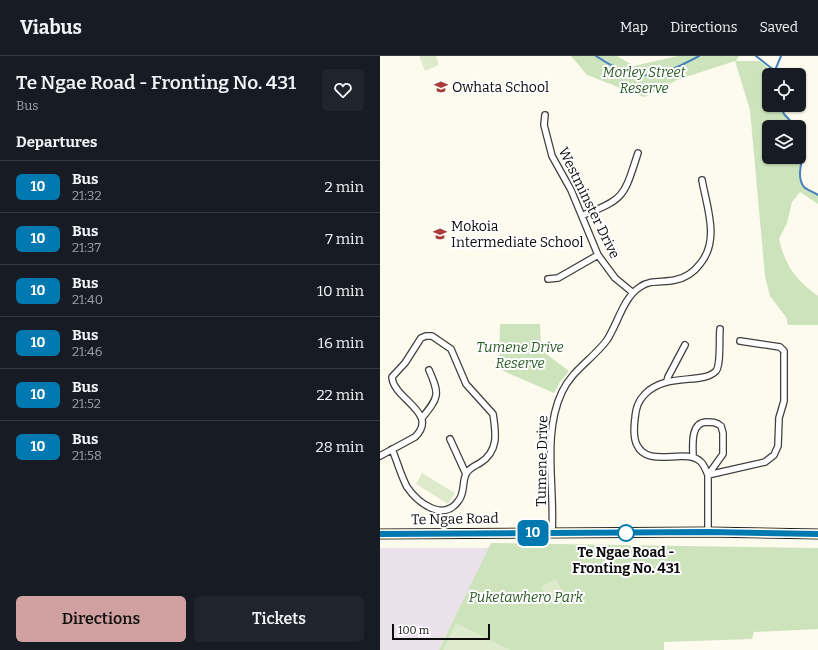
<!DOCTYPE html>
<html lang="en">
<head>
<meta charset="utf-8">
<style>
	:root { --surface:#171b24; --page:#20242c; --text:#f1f3f6; --muted:#9ea1a6; --line:#363941; --accent:#d1a0a0 }
	body { margin:0; font-family:Bitter,serif; background:var(--page); color:var(--text); height:100vh; display:flex; flex-direction:column; font-size:15px; white-space:nowrap }
	* { box-sizing:border-box; margin:0 }
	p { font-size:13px; color:var(--muted) }
	.icon { flex:none; width:22px; height:22px; fill:none; stroke:currentColor; stroke-width:2; stroke-linecap:round; stroke-linejoin:round }
	.map { position:relative; flex:1; overflow:hidden }
	.side { display:flex; flex-direction:column; background:var(--surface); width:380px }
	.side>* { flex:none }
	.badge { padding:0 8px; border-radius:6px; font-size:14px; line-height:26px }
	.buttons { position:absolute; left:382px; top:12px; display:grid; gap:8px }
	.buttons a { display:grid; place-items:center; width:44px; height:44px; border-radius:6px; background:var(--surface); box-shadow:0 1px 3px #0004; font-size:20px }
	.scale { position:absolute; left:12px; bottom:10px; width:98px; box-sizing:border-box; padding-left:4px; border:2px solid #0c0c0c; border-top:0; font-size:11px; line-height:14px; white-space:nowrap; color:#0c0c0c; -webkit-text-stroke:3px #fff; paint-order:stroke }
	.map>.badge { position:absolute; translate:-50% -50%; box-shadow:0 0 0 2px #fff }
	h2 { padding:0 16px; font-size:15px; line-height:36px }
	.round { display:grid; place-items:center; flex:none; width:42px; height:42px; border-radius:6px; background:var(--page) }
	.head { display:flex; align-items:center; justify-content:space-between; height:68px; padding:0 16px }
	h1 { font-size:19px; font-weight:600; line-height:30px }
	.button { display:flex; gap:8px; margin-top:auto; padding:8px 16px }
	.button a { flex:1; height:46px; border-radius:6px; background:var(--accent); color:#111; font-size:16px; font-weight:600; line-height:46px; text-align:center }
	.button a+a { background:var(--page); color:var(--text) }
	ul { padding:0; list-style:none }
	li { display:flex; align-items:center; gap:12px; height:52px; padding:0 16px; border-top:1px solid var(--line) }
	li div { flex:1 }
	li b { display:block; font-size:15px }
	li em { font-style:normal }
	li .badge { min-width:44px; font-weight:700; text-align:center }
	header { display:flex; align-items:center; gap:24px; box-sizing:border-box; height:56px; padding:0 20px; background:var(--surface); border-bottom:1px solid var(--line) }
	header strong { font-size:19px }
	nav { display:flex; gap:22px; margin-inline-start:auto; font-size:14px }
	main { display:flex; flex:1; min-height:0 }
	.map>svg:first-child { display:block }
	.industrial { fill:#eae1ea }
	.green { fill:#cce3bb }
	.pitch { fill:#ddebcc }
	.lines { fill:none; stroke-linecap:round; stroke-linejoin:round }
	.stream { stroke:#4882bc; stroke-width:2 }
	.minor-casing { stroke:#3f3f3f; stroke-width:8 }
	.trunk-casing { stroke:#1d1d1d; stroke-width:11 }
	.minor { stroke:#fff; stroke-width:5.5 }
	.trunk { stroke:#e4c06c; stroke-width:9 }
	.line-casing { stroke:#fff; stroke-width:9 }
	.line { stroke:#0079b0; stroke-width:6 }
	.stop-dot { fill:#fff; stroke:#0079b0; stroke-width:2 }
	.labels { text-anchor:middle; dominant-baseline:central; stroke-width:4; stroke-linejoin:round; paint-order:stroke }
	.park-label { font-size:14px; font-style:italic; fill:#2b5b25; stroke:#fff }
	.poi-label { font-size:14px; fill:#0c0c0c; stroke:#fff; text-anchor:start }
	.street-label { font-size:14px; fill:#0c0c0c; stroke:#fff }
	.stop-label { font-size:14px; font-weight:bold; fill:#0c0c0c; stroke:#fff }
</style>
</head>
<body>
<header>
<strong>Viabus</strong>
<nav><a>Map</a><a>Directions</a><a>Saved</a></nav>
</header>
<main>
<section class="side">
<div class="head"><div><h1>Te Ngae Road - Fronting No. 431</h1><p>Bus</p></div><a class="round"><svg class="icon" aria-label="heart" viewBox="0 0 24 24"><path d="M12 20l-8-8c-3-5 5-10 8-4 3-6 11-1 8 4z"/></svg></a></div>
<h2>Departures</h2>
<ul>
<li><span class="badge" style="background:#0079b0;color:#fff">10</span><div><b>Bus</b><p>21:32</p></div><em>2 min</em></li>
<li><span class="badge" style="background:#0079b0;color:#fff">10</span><div><b>Bus</b><p>21:37</p></div><em>7 min</em></li>
<li><span class="badge" style="background:#0079b0;color:#fff">10</span><div><b>Bus</b><p>21:40</p></div><em>10 min</em></li>
<li><span class="badge" style="background:#0079b0;color:#fff">10</span><div><b>Bus</b><p>21:46</p></div><em>16 min</em></li>
<li><span class="badge" style="background:#0079b0;color:#fff">10</span><div><b>Bus</b><p>21:52</p></div><em>22 min</em></li>
<li><span class="badge" style="background:#0079b0;color:#fff">10</span><div><b>Bus</b><p>21:58</p></div><em>28 min</em></li>
</ul>
<div class="button"><a>Directions</a><a>Tickets</a></div>
</section>
<div class="map">
<svg width="438" height="594" viewBox="0 0 438 594">
	<rect width="100%" height="100%" fill="#fdfbed"/>
	<path class="industrial" d="M0 492H109L59 594H0Z"/>
	<path class="green" d="M191 0H237L254 10 298 0H359L356 5H380L394 18 389 19V49H400L404 58 416 71H389V101H419V75C432 90 412 116 424 131 427 135 434 136 438 139V148L420 136 412 146 407 167 399 183C406 211 415 223 438 240V269H408L406 261 390 240 385 220 370 54 355 5 297 24 264 41 207 19Z
		M120 268H160L161 294 189 315 180 326 174 337 119 313Z
		M111 487 438 492V573L374 576 372 583 284 586V594H59Z"/>
	<path class="pitch" d="M39 0H56L59 9 45 15Z
		M42 417 75 437 68 448 36 428Z
		M176 523 183 537 168 545 161 530Z
		M76 567 130 594H63Z"/>
	<g class="lines">
		<path class="stream" d="M216 0C258 28 276 23 319 0
			M376 0 395 15
			M393 19 401 0
			M400 49 404 58 416 71
			M419 75C432 90 412 116 424 131 427 134 434 136 438 139"/>
		<g class="minor-casing">
			<path id="minor" d="M165 59 164 69 172 100 191 134 218 199 235 222 252 236
				M203 159C246 143 244 139 258 97
				M168 223 178 222 218 199
				M287 325 288 321 305 289
				M42 362C59 341 60 339 49 314
				M70 383 86 418
				M0 400 35 381C60 357 13 343 12 321L25 307 41 282 46 280H52L71 293 86 328 113 358C116 377 119 395 100 407 95 410 89 412 86 418 82 426 85 436 79 444 64 467 38 447 27 431 21 420 17 405 12 393
				M313 401C313 390 310 367 326 366 332 366 336 366 341 370L343 377V398L328 419
				M328 419C326 415 325 410 321 406 306 391 268 413 257 389 253 382 254 370 255 362 256 352 258 345 265 338 287 316 323 329 336 315 341 309 339 282 340 273
				M328 476V419L385 406 394 399 398 390 399 362 404 345V295L400 291 360 285
				M172 477C175 431 162 378 182 336 192 314 213 303 227 284 238 267 243 242 260 231 271 223 283 227 295 224 305 222 314 216 320 208 340 184 327 152 322 124"/>
		</g>
		<g class="trunk-casing">
			<path id="trunk" d="M0 478 328 476 438 478"/>
		</g>
		<use href="#minor" class="minor"/>
		<use href="#trunk" class="trunk"/>
	</g>
	<g class="lines">
		<g class="line-casing">
			<path id="line" d="M0 478 328 476 438 478"/>
		</g>
		<use href="#line" class="line"/>
	</g>
	<defs>
		<g id="school-bare" transform="scale(1.08)"><path d="M0-5L7-2L0 1L-7-2ZM-4 1L0 2.5L4 1V4Q0 6-4 4Z" fill="#aa3b36" stroke="#fff" stroke-width="2.5" paint-order="stroke"/></g>
	</defs>
	<g fill-rule="evenodd">
		<use href="#school-bare" x="61" y="31"/>
		<use href="#school-bare" x="60" y="178"/>
	</g>
	<circle class="stop-dot" cx="246" cy="477" r="8"/>
	<g class="labels">
		<g class="park-label">
			<text x="264" y="16">Morley Street<tspan x="264" dy="16">Reserve</tspan></text>
			<text x="140" y="291">Tumene Drive<tspan x="140" dy="16">Reserve</tspan></text>
			<text x="146" y="541">Puketawhero Park</text>
		</g>
		<g class="poi-label">
			<text x="72" y="31">Owhata School</text>
			<text x="71" y="170">Mokoia<tspan x="71" dy="16">Intermediate School</tspan></text>
		</g>
		<g class="street-label">
			<text transform="translate(209 147) rotate(64)">Westminster Drive</text>
			<text transform="translate(162 405) rotate(-89)">Tumene Drive</text>
			<text transform="translate(75 463) rotate(-1)">Te Ngae Road</text>
		</g>
		<g class="stop-label">
			<text x="246" y="496">Te Ngae Road -<tspan x="246" dy="16">Fronting No. 431</tspan></text>
		</g>
	</g>
</svg>
<div class="buttons">
<a><svg class="icon" aria-label="locate" viewBox="0 0 24 24"><circle cx="12" cy="12" r="6"/><path d="M12 2v4M12 18v4M2 12h4M18 12h4"/></svg></a>
<a><svg class="icon" aria-label="layers" viewBox="0 0 24 24"><path d="M12 4l9 5-9 5-9-5zM3 14l9 5 9-5"/></svg></a>
</div>
<div class="scale">100 m</div>
<b class="badge" style="left:153px;top:477px;background:#0079b0;color:#fff">10</b>
</div>
</main>
</body>
</html>
